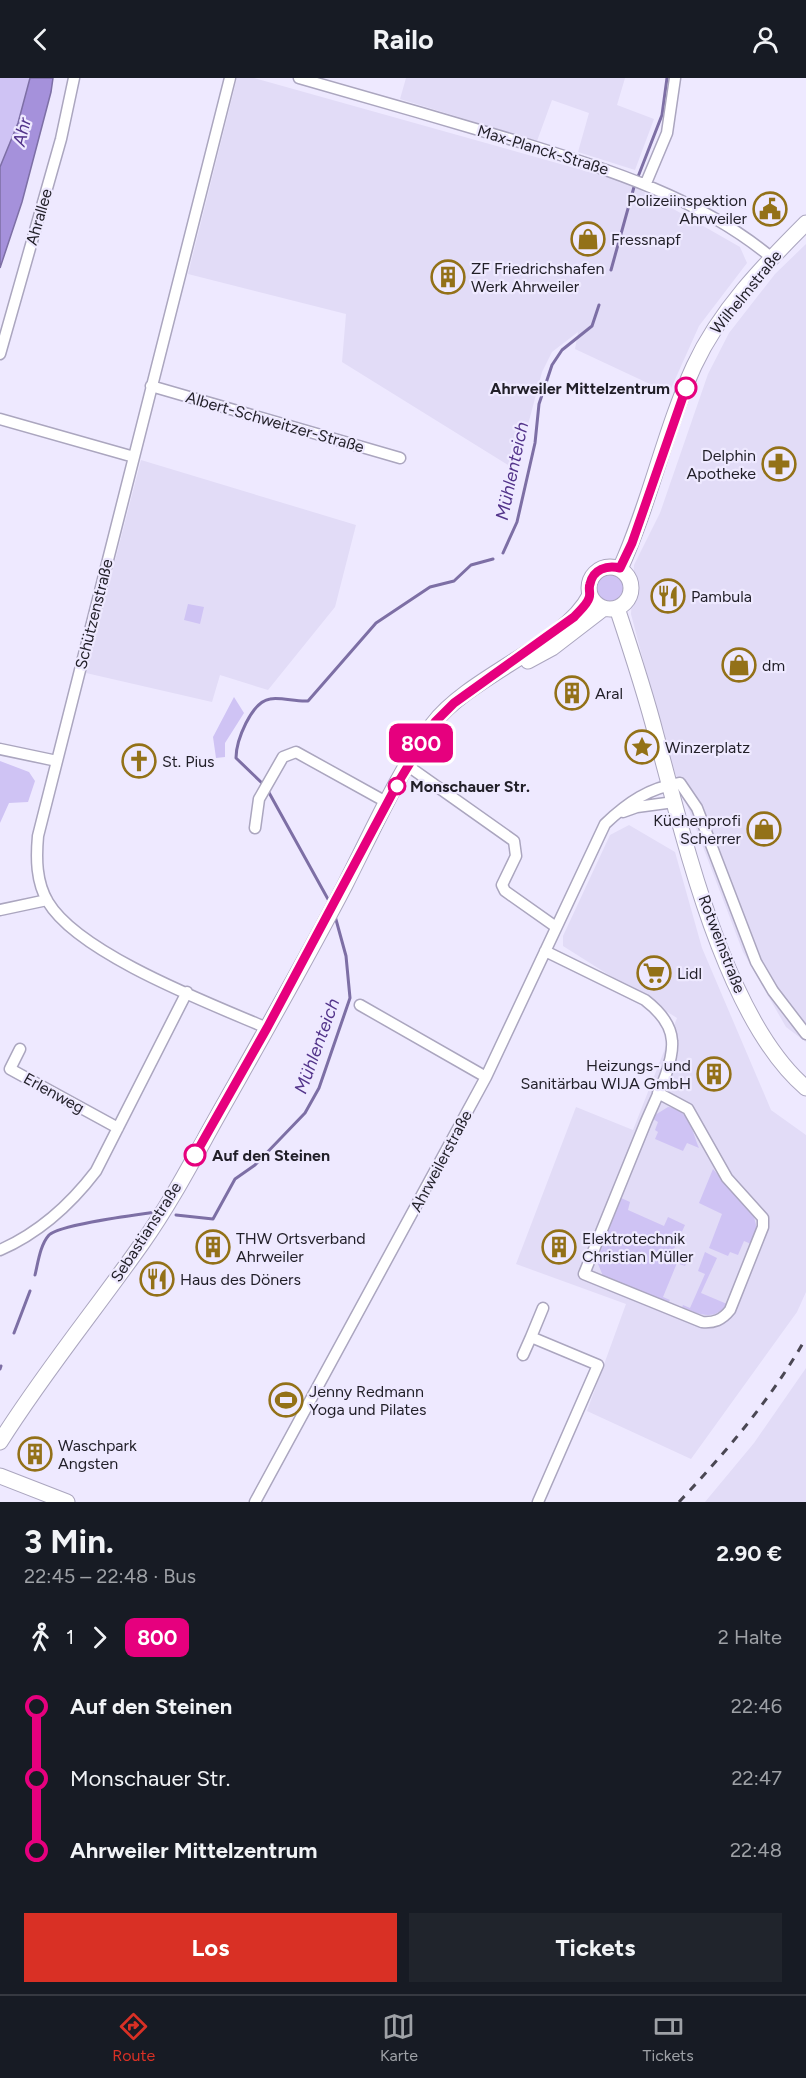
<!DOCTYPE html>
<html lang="de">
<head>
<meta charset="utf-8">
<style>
	:root { --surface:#171b24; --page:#20242c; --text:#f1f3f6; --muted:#9ea1a6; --line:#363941; --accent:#d93025 }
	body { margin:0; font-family:Figtree,sans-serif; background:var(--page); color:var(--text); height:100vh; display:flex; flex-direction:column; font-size:22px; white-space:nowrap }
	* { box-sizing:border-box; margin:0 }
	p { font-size:20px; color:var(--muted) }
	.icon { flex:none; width:33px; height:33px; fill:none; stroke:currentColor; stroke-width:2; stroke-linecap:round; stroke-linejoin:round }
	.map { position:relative; height:1424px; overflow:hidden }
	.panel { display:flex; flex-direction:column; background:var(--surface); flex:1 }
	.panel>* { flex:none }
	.badge { padding:0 12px; border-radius:9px; font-size:21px; line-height:39px }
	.map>.badge { position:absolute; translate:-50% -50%; box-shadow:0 0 0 3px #fff }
	.legs { display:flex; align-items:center; gap:9px; height:66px; padding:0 24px; font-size:20px }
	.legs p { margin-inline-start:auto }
	.head { display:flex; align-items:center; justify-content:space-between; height:102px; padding:0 24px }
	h1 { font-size:33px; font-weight:700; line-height:45px }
	.action { display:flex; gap:12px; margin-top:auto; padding:12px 24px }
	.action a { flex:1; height:69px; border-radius:0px; background:var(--accent); color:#fff; font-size:24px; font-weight:700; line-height:69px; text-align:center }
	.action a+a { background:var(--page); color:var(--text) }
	ul { padding:0 24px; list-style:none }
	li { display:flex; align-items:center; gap:21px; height:72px; font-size:22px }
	li i { display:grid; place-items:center; width:9px; height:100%; margin:0 8px; background:currentColor }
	li i::after { content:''; width:15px; height:15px; margin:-8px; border:4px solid; border-radius:50%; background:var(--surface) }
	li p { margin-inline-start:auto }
	li:first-child i { background:linear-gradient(#0000 50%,currentColor 0) }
	li:last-child i { background:linear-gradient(currentColor 50%,#0000 0) }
	header { display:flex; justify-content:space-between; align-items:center; height:78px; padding:0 24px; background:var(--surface); font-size:27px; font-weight:700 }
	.tab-bar { display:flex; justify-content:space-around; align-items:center; height:84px; border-top:2px solid var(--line); background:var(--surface); font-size:16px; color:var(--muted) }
	.tab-bar a { display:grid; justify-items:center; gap:3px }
	.tab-bar .current { color:var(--accent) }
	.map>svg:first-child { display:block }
	.built { fill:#e2dcf7 }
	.green { fill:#cfc3f4 }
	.water { fill:#a591db; stroke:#7d6fa5; stroke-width:1.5 }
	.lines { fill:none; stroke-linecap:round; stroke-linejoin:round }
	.stream { stroke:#7d6fa5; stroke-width:3 }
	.street-casing { stroke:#aba6bf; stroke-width:13 }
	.secondary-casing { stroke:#aba6bf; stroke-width:17 }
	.street { stroke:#fff; stroke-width:10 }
	.secondary { stroke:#fff; stroke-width:15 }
	.rail { stroke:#4a4753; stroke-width:3; stroke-dasharray:8 8; stroke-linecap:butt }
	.line-1-casing { stroke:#fff; stroke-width:14 }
	.line-1 { stroke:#e6007e; stroke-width:9 }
	.stop-1-dot { fill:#fff; stroke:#e6007e; stroke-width:3 }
	.labels { text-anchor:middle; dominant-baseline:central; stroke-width:4.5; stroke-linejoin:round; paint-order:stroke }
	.street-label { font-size:16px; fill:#211f28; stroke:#eee9ff }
	.poi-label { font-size:16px; fill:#211f28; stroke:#eee9ff; text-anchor:start }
	.stop-label { font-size:16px; font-weight:bold; fill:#211f28; stroke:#eee9ff; text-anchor:start }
	.water-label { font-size:18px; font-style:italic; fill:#53348b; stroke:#eee9ff }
</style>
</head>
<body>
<header><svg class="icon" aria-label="back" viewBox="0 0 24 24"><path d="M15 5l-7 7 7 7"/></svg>Railo<svg class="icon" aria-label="person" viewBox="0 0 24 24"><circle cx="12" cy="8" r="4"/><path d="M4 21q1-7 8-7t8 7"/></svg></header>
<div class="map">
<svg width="806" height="1424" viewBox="0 0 806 1424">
	<rect width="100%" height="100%" fill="#eee9ff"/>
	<path class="built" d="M237 0H254L628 105 740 169 747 185 699 248 669 315 575 271 578 254 552 274 542 294 516 392 342 284 346 236 188 196Z
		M406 0H625L617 27 654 41 635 92 578 74 589 35 552 22 537 63 400 21Z
		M806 166V964L786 949 743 874 668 677 631 536 634 487 660 435 708 296 729 255 775 196Z
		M141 382 356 447 335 529 268 612 220 597 212 624 86 595Z
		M629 747 675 774 702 870 771 1032 806 1057V1214L797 1234 691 1381 587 1333 626 1226 516 1186 576 1029 633 1052 677 940 563 868V858L610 757Z
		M806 1290V1424H705L754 1365Z"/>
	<path class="green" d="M0 0H30L18 45 0 89Z
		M594 509a17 17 0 1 1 34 0a17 17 0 1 1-34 0Z
		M188 526 204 529 200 546 184 542Z
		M234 619 244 635 225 665V679L216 680 213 659Z
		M0 683 29 694 35 703 28 724 9 725 0 745Z
		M668 1029C689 1031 692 1053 699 1070L687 1065 683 1073 655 1061 658 1054 655 1052 658 1044 653 1041 655 1037Z
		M713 1091 754 1139 757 1151 751 1166 744 1163 738 1177 730 1174 728 1178 709 1170 722 1136 699 1125Z
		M621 1120 630 1124 628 1132 664 1148 668 1139 685 1147 674 1171 688 1179 685 1188 677 1185 663 1219 670 1222 668 1225 603 1198 596 1181Z
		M705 1174 717 1180 701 1215 727 1226C714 1244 699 1236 682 1229L683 1227 690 1230 705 1196 698 1193Z"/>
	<path class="water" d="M30 0H53L51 14 22 124 0 190V89L18 45Z"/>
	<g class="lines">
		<path class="stream" d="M611 192 634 109 662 37 667 0
			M503 475 517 444 535 365 539 326 552 287 562 272 592 248 599 227
			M263 706 236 680C236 663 251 624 270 621 281 619 296 624 308 623L376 545 430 509 454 503 471 487 493 481
			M267 711 329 823
			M176 1137 213 1141 235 1101 255 1087 305 1035 319 1010 350 920 346 878 335 838
			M35 1197C38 1185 40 1167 49 1157 61 1146 136 1137 156 1134
			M14 1255 30 1213
			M0 1291 1 1288"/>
		<g class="street-casing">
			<path id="street" d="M230 0 38 758C36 780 36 804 48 824 79 876 211 926 267 950
				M299 0C370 20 442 41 513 62 603 90 698 118 772 180
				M646 105 667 55 675 0
				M0 276 61 61 74 0
				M151 308 400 380
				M0 341 134 379
				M0 671 57 683
				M408 688 514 763 516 778 502 807 505 813 556 849
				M623 734 637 729 674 724
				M255 750 259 721 283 679 296 674 388 725
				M0 832 47 822
				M545 873 645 922C658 932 671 945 672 963 674 987 654 1024 645 1046 625 1096 604 1146 584 1196L702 1244C714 1245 722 1242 730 1232L763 1149V1140L727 1100 688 1031 658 1015
				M360 927 486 999
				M20 971 10 991 118 1050
				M0 1172C39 1155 70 1127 96 1093L187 914
				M523 1277 531 1259
				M255 1424 486 999 605 746C628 724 649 710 680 705L697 730 756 884 773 913 806 956
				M538 1424 598 1287 531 1259 543 1230"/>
		</g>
		<g class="secondary-casing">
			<path id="secondary" d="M589 510a21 21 0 1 1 42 0a21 21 0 1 1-42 0Z
				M620 491C650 425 664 354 694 288 720 232 763 188 806 145
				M617 530C631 572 645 614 656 657 684 759 724 940 806 1010
				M528 583 552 570 604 530
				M0 1364C44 1294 96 1231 143 1164 174 1120 199 1070 226 1023 266 952 307 880 345 807 372 754 398 695 433 646 469 598 566 566 590 517
				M0 1398 67 1424"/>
		</g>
		<use href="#street" class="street"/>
		<use href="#secondary" class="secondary"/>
		<path class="rail" d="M679 1424C727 1373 771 1321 806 1260"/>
	</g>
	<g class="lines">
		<g class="line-1-casing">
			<path id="line-1" d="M195 1077 267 950 399 703 435 644 454 625 574 539C579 533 587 527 589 520 591 515 588 511 590 506 593 491 607 487 620 490L632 465 686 310"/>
		</g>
		<use href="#line-1" class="line-1"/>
	</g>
	<defs>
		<g id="civic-ring" transform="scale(1.725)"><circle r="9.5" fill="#eee9ff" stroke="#937118" stroke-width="1.5"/><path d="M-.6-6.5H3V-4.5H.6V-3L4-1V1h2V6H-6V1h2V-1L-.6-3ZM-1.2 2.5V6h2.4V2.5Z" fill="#937118"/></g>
		<g id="shop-ring" transform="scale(1.725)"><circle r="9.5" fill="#eee9ff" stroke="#937118" stroke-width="1.5"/><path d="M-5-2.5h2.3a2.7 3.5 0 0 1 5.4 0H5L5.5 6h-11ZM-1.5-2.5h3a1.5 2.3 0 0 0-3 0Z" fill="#937118"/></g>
		<g id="building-ring" transform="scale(1.725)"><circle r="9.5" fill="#eee9ff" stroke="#937118" stroke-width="1.5"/><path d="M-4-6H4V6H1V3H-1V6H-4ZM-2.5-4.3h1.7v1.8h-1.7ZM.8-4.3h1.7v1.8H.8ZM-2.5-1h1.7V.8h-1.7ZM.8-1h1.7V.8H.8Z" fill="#937118"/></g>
		<g id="pharmacy-ring" transform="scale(1.725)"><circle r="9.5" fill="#eee9ff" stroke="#937118" stroke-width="1.5"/><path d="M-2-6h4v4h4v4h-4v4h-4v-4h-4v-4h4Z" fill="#937118"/></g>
		<g id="restaurant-ring" transform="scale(1.725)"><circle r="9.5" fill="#eee9ff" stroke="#937118" stroke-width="1.5"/><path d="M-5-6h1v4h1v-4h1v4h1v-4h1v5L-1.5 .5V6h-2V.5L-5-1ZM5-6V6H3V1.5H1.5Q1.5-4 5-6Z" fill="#937118"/></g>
		<g id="sight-ring" transform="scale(1.725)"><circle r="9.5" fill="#eee9ff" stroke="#937118" stroke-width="1.5"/><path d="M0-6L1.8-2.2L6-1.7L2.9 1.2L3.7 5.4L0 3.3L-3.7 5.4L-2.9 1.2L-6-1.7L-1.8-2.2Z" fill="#937118"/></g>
		<g id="church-ring" transform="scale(1.725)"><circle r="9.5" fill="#eee9ff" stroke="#937118" stroke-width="1.5"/><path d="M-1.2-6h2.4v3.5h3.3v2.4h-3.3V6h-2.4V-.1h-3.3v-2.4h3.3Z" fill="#937118"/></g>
		<g id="supermarket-ring" transform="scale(1.725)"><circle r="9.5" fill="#eee9ff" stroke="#937118" stroke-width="1.5"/><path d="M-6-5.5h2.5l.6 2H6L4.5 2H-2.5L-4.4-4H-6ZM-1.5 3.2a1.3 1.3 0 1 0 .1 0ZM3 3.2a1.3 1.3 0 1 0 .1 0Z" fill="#937118"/></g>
		<g id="stadium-ring" transform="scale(1.725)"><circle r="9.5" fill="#eee9ff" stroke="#937118" stroke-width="1.5"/><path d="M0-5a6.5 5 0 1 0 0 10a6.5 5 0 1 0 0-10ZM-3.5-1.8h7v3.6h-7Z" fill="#937118"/></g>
	</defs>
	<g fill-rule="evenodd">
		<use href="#civic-ring" x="770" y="131"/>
		<use href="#shop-ring" x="588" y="161"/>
		<use href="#building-ring" x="448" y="199"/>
		<use href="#pharmacy-ring" x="779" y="386"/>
		<use href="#restaurant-ring" x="668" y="518"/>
		<use href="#shop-ring" x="739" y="587"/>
		<use href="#building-ring" x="572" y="615"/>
		<use href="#sight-ring" x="642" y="669"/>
		<use href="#church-ring" x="139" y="683"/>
		<use href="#shop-ring" x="764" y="751"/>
		<use href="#supermarket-ring" x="654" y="895"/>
		<use href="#building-ring" x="714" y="996"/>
		<use href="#building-ring" x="213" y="1169"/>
		<use href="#building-ring" x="559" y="1169"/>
		<use href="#restaurant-ring" x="157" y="1201"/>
		<use href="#stadium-ring" x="286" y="1322"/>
		<use href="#building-ring" x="35" y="1376"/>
	</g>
	<g class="stop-1-dot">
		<circle cx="686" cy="310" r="10"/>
		<circle cx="397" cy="708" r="8"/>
		<circle cx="195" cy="1077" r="10"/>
	</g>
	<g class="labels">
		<g class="street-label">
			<text transform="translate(543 72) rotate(17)">Max-Planck-Straße</text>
			<text transform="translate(39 139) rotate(-74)">Ahrallee</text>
			<text transform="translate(746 214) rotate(-51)">Wilhelmstraße</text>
			<text transform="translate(275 344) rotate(16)">Albert-Schweitzer-Straße</text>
			<text transform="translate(94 536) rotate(-76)">Schützenstraße</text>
			<text transform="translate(722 866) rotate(69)">Rotweinstraße</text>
			<text transform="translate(54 1015) rotate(29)">Erlenweg</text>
			<text transform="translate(441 1083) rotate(-62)">Ahrweilerstraße</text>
			<text transform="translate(146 1154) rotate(-57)">Sebastianstraße</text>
		</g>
		<g class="poi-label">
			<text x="747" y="122" text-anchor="end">Polizeiinspektion<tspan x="747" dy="18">Ahrweiler</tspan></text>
			<text x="611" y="161">Fressnapf</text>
			<text x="471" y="190">ZF Friedrichshafen<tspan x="471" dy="18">Werk Ahrweiler</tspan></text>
			<text x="756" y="377" text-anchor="end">Delphin<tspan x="756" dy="18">Apotheke</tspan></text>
			<text x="691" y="518">Pambula</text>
			<text x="762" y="587">dm</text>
			<text x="595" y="615">Aral</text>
			<text x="665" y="669">Winzerplatz</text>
			<text x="162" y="683">St. Pius</text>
			<text x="741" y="742" text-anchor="end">Küchenprofi<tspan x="741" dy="18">Scherrer</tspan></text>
			<text x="677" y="895">Lidl</text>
			<text x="691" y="987" text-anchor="end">Heizungs- und<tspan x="691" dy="18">Sanitärbau WIJA GmbH</tspan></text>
			<text x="236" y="1160">THW Ortsverband<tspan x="236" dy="18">Ahrweiler</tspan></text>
			<text x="582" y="1160">Elektrotechnik<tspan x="582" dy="18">Christian Müller</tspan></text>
			<text x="180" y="1201">Haus des Döners</text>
			<text x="309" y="1313">Jenny Redmann<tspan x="309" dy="18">Yoga und Pilates</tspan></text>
			<text x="58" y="1367">Waschpark<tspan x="58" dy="18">Angsten</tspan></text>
		</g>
		<g class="stop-label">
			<text x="670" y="310" text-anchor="end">Ahrweiler Mittelzentrum</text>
			<text x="410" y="708">Monschauer Str.</text>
			<text x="212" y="1077">Auf den Steinen</text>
		</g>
		<g class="water-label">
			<text transform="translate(22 54) rotate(-76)">Ahr</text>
			<text transform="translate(512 393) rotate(-78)">Mühlenteich</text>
			<text transform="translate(317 968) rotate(-70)">Mühlenteich</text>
		</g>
	</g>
</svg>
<b class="badge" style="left:421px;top:665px;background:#e6007e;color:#fff">800</b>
</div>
<section class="panel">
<div class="head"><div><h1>3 Min.</h1><p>22:45 – 22:48 · Bus</p></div><b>2.90 €</b></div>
<div class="legs"><svg class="icon" aria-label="walk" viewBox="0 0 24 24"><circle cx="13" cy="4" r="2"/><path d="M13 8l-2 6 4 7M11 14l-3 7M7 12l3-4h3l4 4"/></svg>1<svg class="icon" aria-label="forward" viewBox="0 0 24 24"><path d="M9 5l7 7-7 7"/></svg><b class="badge" style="background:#e6007e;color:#fff">800</b><p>2 Halte</p></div>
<ul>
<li><i style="color:#e6007e"></i><b>Auf den Steinen</b><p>22:46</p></li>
<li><i style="color:#e6007e"></i><span>Monschauer Str.</span><p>22:47</p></li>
<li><i style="color:#e6007e"></i><b>Ahrweiler Mittelzentrum</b><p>22:48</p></li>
</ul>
<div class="action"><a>Los</a><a>Tickets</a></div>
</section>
<nav class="tab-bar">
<a class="current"><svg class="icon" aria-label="directions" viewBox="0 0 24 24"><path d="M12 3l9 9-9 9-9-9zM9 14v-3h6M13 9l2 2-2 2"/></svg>Route</a>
<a><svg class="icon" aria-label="map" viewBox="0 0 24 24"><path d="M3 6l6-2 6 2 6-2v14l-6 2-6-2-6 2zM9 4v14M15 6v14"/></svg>Karte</a>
<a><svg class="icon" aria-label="tickets" viewBox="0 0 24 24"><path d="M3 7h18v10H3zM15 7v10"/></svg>Tickets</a>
</nav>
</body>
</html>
